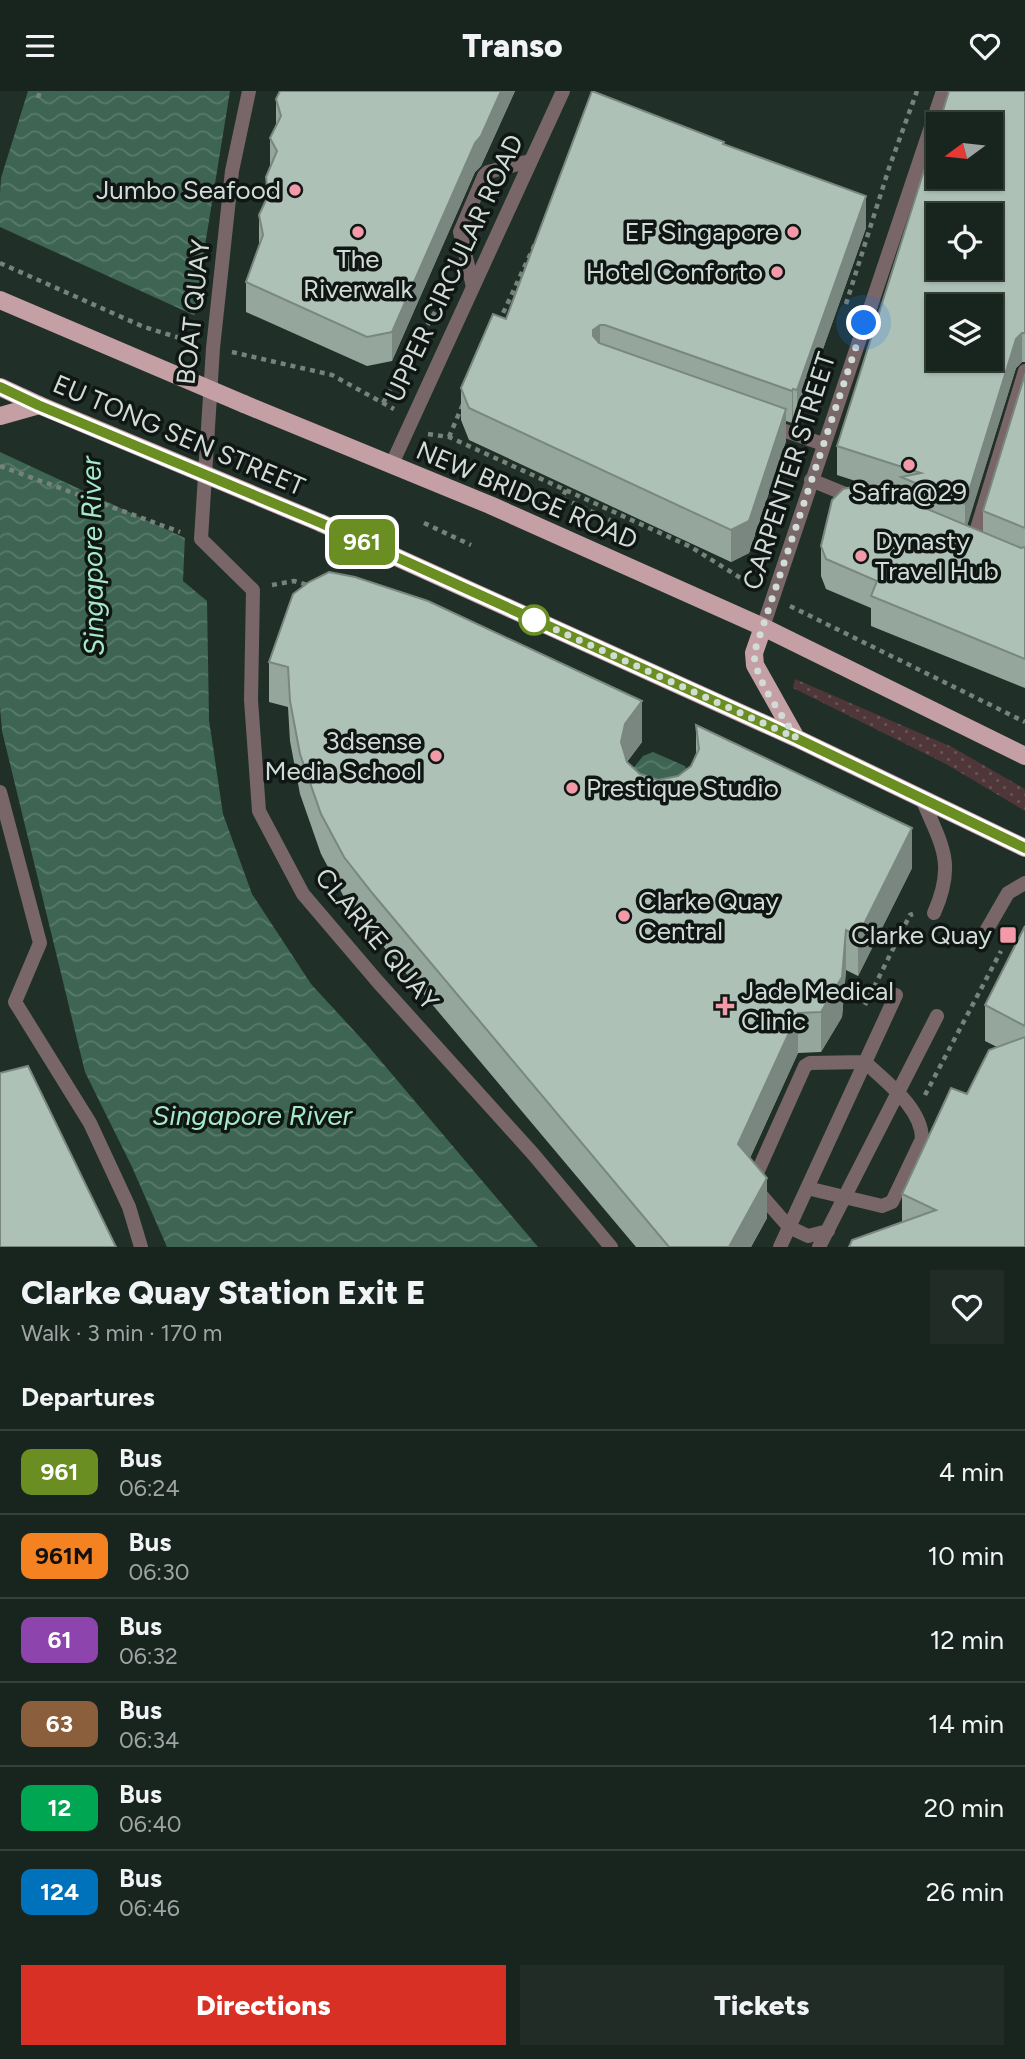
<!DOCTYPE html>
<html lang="en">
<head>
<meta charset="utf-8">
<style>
	:root { --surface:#18241e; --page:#212c27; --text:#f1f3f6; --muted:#9fa4a4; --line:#36413c; --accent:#d93025 }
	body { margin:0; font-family:Figtree,sans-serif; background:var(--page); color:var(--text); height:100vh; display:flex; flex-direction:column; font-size:26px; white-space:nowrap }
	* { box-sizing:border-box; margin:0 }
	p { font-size:23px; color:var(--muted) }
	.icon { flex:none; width:38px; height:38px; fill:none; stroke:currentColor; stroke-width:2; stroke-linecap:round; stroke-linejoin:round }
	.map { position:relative; height:1156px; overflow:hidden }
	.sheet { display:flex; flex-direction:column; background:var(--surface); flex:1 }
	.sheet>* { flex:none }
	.badge { padding:0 14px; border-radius:10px; font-size:24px; line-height:46px }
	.needle { width:46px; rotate:255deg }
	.buttons { position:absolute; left:926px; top:21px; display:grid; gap:14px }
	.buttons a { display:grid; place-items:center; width:77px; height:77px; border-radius:0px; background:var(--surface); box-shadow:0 2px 5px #0004,0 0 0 2px var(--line); font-size:35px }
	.you { position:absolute; width:35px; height:35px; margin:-18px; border:5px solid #fff; border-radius:50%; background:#1a73e8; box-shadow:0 0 0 10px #1a73e833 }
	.map>.badge { position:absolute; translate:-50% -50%; box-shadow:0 0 0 4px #fff }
	h2 { padding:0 21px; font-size:26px; line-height:63px }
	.round { display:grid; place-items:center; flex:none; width:74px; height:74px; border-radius:0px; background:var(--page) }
	.head { display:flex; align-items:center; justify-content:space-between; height:119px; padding:0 21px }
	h1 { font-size:33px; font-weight:800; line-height:52px }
	.primary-button { display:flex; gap:14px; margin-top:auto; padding:14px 21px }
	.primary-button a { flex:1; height:80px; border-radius:0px; background:var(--accent); color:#fff; font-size:28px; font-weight:800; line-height:80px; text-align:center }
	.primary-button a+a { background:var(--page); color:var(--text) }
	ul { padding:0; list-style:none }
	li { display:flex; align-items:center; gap:21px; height:84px; padding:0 21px; border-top:2px solid var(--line) }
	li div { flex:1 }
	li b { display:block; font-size:26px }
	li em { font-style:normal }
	li .badge { min-width:77px; font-weight:700; text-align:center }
	header { display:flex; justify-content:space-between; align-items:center; height:91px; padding:0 21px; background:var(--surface); font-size:32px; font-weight:800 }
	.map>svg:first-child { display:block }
	.grass { fill:url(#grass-dots) }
	.water { fill:url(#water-waves) }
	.pier { fill:#203028 }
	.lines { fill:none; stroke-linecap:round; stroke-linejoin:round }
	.path { stroke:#76837d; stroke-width:4.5; stroke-dasharray:5 5; stroke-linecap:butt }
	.lane { stroke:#786668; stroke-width:14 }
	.street { stroke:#786668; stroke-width:14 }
	.primary { stroke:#c49fa4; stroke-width:18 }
	.primary-bridge { stroke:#c49fa4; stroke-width:18 }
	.wall { fill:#95a69d; fill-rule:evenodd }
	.shaded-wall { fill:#798780 }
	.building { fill:#adc1b7; stroke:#798780; stroke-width:2; fill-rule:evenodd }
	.line-casing { stroke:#fff; stroke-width:16 }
	.line { stroke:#6b8e23; stroke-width:10 }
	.walk { stroke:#d2dcd7; stroke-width:7; stroke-dasharray:0 12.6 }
	.poi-dot { fill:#f39aa8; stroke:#0f1613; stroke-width:2.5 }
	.stop-dot { fill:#fff; stroke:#6b8e23; stroke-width:3.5 }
	.labels { text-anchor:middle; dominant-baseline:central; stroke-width:7; stroke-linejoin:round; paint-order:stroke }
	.poi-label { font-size:26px; fill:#d2dcd7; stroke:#0f1613; text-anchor:end }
	.street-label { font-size:26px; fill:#d2dcd7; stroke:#0f1613 }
	.water-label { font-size:28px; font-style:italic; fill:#a5eaca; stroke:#0f1613 }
</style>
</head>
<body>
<header><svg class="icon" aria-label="menu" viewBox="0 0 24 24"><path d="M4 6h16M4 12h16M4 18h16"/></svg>Transo<svg class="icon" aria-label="heart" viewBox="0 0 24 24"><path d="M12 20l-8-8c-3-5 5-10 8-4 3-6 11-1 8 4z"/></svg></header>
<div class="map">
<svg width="1025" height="1156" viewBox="0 0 1025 1156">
	<defs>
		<pattern id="grass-dots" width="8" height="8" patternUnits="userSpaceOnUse" patternTransform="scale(1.75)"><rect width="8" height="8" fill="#4e3639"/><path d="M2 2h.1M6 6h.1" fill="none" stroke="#675255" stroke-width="1.8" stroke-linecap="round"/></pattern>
		<pattern id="water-waves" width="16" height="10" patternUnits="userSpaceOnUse" patternTransform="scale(1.75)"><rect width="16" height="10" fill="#3e6553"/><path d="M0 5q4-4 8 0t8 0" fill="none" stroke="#597a6b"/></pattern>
	</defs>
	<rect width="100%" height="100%" fill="#203028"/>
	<path class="grass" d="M795 588 952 656 1025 698V720L946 673 793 597Z"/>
	<path class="water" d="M28 0H230L195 216 183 490 207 510 209 629 223 723 252 803 311 893 369 956 538 1156H167L132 1076 85 981 2 640 0 616V103L1 87Z
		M653 661 685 675 689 685 686 704 631 680 643 665Z"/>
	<path class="pier" d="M0 136 198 226 187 448 0 361Z"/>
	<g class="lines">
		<path class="path" d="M38 7 40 0
			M0 172 144 236 193 251
			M846 213 889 77 917 0
			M499 231 535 153
			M232 261 332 284 394 318
			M383 312 435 221
			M428 343 449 346 691 456 755 496
			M449 346 463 313
			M0 375 180 441
			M566 399 562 407 610 429
			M424 432 471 454
			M759 475 764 456
			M272 494 294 490 311 495
			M790 515 1025 631
			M865 914 910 824 913 823
			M925 1004 1001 860"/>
		<path class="lane" d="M473 196 460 141 484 85 488 81 530 70
			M768 334 823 353
			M811 389 855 407
			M972 454 1025 280
			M922 708C942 755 956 772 934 822
			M982 847 1008 802 1025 792
			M807 1097 882 1115 892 1111 922 1048C922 1017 886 991 865 971L810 972 805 975 753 1091 755 1097 789 1136 808 1145 828 1140
			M780 1156 896 904
			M819 1156 937 925"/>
		<path class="street" d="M249 0 232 80 213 257 201 448 253 499 251 609 259 720 303 803 378 891 534 1064 611 1156
			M391 375 563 0
			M763 536 943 0
			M0 701 40 852 15 911 90 1032 129 1116 141 1156"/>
		<path class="primary" d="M0 296 39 314
			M244 313 490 414 763 536 1025 665
			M0 325 39 314
			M321 432 796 647 1025 757
			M763 536 754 562 755 574 796 647"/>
		<path class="primary-bridge" d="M0 209 244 313
			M39 314 321 432"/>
	</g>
	<path class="wall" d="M280 0H515L481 75 475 81 392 270 367 275 246 221V191L259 155V124L266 110V86L270 76V47L276 35V8Z
		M1025 0V271H1022L1016 277 967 434 983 441V420L1025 283V597L871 535V517L826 498 821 485V455L865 393 837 384V355ZM878 398 901 405V407Z
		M724 54 866 137 797 331 793 330 792 332 786 330V350L749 462 731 471 469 349 461 329V297L506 228Z
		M269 571 642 651 627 671 640 683 658 689 678 685 691 675 696 663V634L912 777 858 885 846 879 842 926 821 961 798 962 750 1067 767 1127 751 1156H636L373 843 344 806 321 763 300 703 290 650 288 616 269 611Z
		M1025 835V1156L902 1131V1103L997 956 985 950V914Z"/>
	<path class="shaded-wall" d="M501 0H515L481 75 475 81 392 270V241L475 52Z
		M866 105V137L797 331V299Z
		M600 234V266L593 271V239Z
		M1022 242V271L1016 277 965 442V413L1016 248Z
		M793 298V330L792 332V300Z
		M786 318V350L749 462 731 471V439Z
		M642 610V651L625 673 621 651 625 633Z
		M912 737V777L858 885V845Z
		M846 839V879L842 926 821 961V921Z
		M798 922V962L738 1093V1053Z
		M767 1087V1127L751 1156H729Z"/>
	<path class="building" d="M280 0H501L481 45 475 52 392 241 367 246 246 191 263 144 259 124 268 105 266 86 277 60 270 47 281 25 276 8Z
		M592 0 724 51 723 53 866 105 797 299 793 298 792 300 605 234H600L593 239V245L599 252 786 318 749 430 731 439 469 317 461 297 493 223 506 228Z
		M949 0H1025V242H1022L1016 248 965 413 901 386 921 382 837 355 938 35V86H990V33H939ZM938 124H990V177H938ZM938 215H990V268H938Z
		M1025 283V437L983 420Z
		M867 393 1021 457 1025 456V568L871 505 877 490 826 468 821 455 832 409 843 398Z
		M329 481 355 486 428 510 642 610 625 633 621 651 627 671 640 683 658 689 678 685 691 675 699 658 696 634 912 737 858 845 846 839 842 886 821 921 798 922 738 1053 767 1087 729 1156H669L373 803 344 766 321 723 300 663 290 610 288 576 269 571 293 503 309 491Z
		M1025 835V935L985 914Z
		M1025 946V1156H849L852 1149 936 1119 902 1103 951 997 967 1003 989 959Z
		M28 975 116 1156H0V982Z"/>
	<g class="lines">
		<g class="line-casing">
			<path id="line" d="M0 296 38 314 321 432 796 647 1025 757"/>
		</g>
		<use href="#line" class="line"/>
		<path class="walk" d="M534 529 528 526 796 647C782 623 755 590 754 562L864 232"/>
	</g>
	<g class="poi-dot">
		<circle cx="295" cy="99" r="7"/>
		<circle cx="358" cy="141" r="7"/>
		<circle cx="793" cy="141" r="7"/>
		<circle cx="777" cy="181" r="7"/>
		<circle cx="909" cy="374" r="7"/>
		<circle cx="861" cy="465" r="7"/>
		<circle cx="436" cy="665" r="7"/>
		<circle cx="572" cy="697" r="7"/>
		<circle cx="624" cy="825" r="7"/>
		<rect x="999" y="835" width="18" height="18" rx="3.5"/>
		<path d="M721.5 904.5h7v7h7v7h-7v7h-7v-7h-7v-7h7z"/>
	</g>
	<circle class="stop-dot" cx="534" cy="529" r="14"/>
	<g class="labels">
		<g class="poi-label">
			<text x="281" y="99">Jumbo Seafood</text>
			<text x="779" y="141">EF Singapore</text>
			<text x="358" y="168" text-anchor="middle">The<tspan x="358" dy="30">Riverwalk</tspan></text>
			<text x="763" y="181">Hotel Conforto</text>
			<text x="909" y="401" text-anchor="middle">Safra@29</text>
			<text x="875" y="450" text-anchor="start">Dynasty<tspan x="875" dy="30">Travel Hub</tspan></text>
			<text x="422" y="650">3dsense<tspan x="422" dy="30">Media School</tspan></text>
			<text x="586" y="697" text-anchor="start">Prestique Studio</text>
			<text x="638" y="810" text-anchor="start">Clarke Quay<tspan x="638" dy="30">Central</tspan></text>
			<text x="992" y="844">Clarke Quay</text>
			<text x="741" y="900" text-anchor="start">Jade Medical<tspan x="741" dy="30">Clinic</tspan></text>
		</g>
		<g class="street-label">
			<text transform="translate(454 177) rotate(-65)">UPPER CIRCULAR ROAD</text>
			<text transform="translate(193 221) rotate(-84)">BOAT QUAY</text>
			<text transform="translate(179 344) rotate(23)">EU TONG SEN STREET</text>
			<text transform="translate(789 380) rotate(-72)">CARPENTER STREET</text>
			<text transform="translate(527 404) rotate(23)">NEW BRIDGE ROAD</text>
			<text transform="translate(377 848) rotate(50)">CLARKE QUAY</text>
		</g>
		<g class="water-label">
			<text transform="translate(92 465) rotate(-91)">Singapore River</text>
			<text x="252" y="1024">Singapore River</text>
		</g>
	</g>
</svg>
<div class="buttons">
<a><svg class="needle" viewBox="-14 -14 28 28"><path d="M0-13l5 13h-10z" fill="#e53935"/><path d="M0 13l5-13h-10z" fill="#9fa4a4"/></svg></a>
<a><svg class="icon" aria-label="locate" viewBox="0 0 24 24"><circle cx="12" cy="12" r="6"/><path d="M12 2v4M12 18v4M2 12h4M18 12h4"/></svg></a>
<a><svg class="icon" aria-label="layers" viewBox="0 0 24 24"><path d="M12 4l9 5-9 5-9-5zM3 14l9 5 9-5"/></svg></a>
</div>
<div class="you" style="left:864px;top:232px"></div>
<b class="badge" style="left:362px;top:451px;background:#6b8e23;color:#fff">961</b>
</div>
<section class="sheet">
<div class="head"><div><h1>Clarke Quay Station Exit E</h1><p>Walk · 3 min · 170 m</p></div><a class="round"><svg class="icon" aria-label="heart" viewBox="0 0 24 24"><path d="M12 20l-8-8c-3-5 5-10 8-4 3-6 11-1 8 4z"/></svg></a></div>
<h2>Departures</h2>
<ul>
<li><span class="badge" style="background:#6b8e23;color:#fff">961</span><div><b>Bus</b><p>06:24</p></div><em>4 min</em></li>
<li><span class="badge" style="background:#f58220;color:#111">961M</span><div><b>Bus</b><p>06:30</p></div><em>10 min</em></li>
<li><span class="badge" style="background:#8e44ad;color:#fff">61</span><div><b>Bus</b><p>06:32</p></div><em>12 min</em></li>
<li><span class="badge" style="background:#8b5e3c;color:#fff">63</span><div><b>Bus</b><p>06:34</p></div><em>14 min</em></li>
<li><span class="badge" style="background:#00a651;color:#fff">12</span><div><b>Bus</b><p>06:40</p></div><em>20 min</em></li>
<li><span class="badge" style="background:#0072bc;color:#fff">124</span><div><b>Bus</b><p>06:46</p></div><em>26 min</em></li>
</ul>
<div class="primary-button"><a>Directions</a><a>Tickets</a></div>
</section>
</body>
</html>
